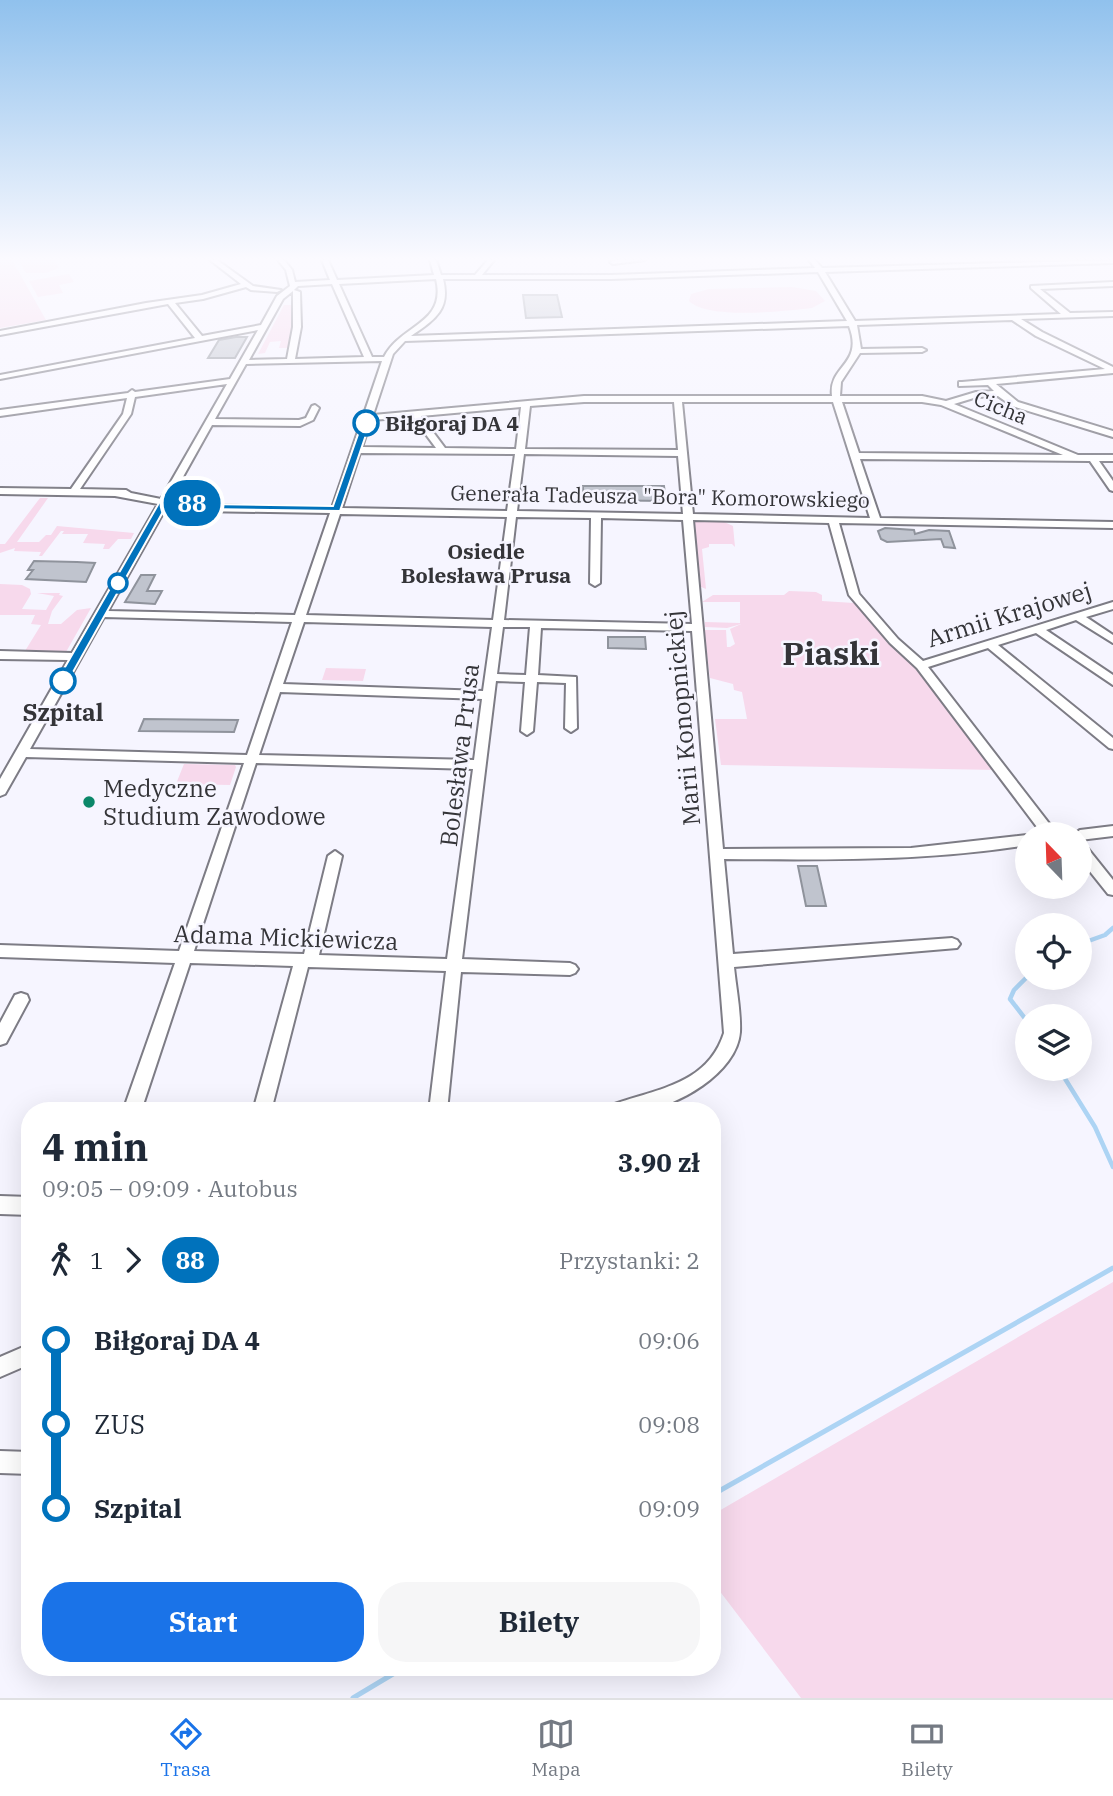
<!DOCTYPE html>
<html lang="pl">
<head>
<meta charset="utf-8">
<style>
	:root { --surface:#fff; --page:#f6f6f7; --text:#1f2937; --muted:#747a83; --line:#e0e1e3; --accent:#1a73e8 }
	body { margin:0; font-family:"IBM Plex Serif",serif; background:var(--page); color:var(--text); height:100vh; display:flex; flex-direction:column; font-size:26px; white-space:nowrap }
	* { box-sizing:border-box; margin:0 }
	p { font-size:23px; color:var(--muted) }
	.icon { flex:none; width:38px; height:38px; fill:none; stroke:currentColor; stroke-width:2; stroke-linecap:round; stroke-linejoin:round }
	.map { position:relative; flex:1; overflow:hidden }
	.details { position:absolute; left:21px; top:1102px; width:700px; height:574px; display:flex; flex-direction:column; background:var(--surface); border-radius:28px; box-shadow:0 7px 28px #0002 }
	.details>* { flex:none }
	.badge { padding:0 14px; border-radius:23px; font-size:24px; line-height:46px }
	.needle { width:46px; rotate:337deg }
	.buttons { position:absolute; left:1015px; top:822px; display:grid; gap:14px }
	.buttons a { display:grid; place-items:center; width:77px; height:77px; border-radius:50%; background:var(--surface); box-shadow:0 7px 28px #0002; font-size:35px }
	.map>.badge { position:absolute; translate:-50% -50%; box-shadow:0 0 0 4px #fff }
	.legs { display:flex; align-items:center; gap:10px; height:77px; padding:0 21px; font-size:23px }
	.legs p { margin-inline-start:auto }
	.head { display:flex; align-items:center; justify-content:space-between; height:119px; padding:0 21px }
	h1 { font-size:38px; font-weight:800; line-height:52px }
	.primary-button { display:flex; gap:14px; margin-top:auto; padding:14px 21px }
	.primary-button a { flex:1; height:80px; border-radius:28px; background:var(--accent); color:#fff; font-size:28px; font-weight:800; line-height:80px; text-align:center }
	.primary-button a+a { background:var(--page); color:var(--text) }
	ul { padding:0 21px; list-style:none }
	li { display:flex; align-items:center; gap:24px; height:84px; font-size:26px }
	li i { display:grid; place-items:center; width:10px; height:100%; margin:0 9px; background:currentColor }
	li i::after { content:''; width:18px; height:18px; margin:-9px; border:5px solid; border-radius:50%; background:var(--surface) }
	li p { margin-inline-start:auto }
	li:first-child i { background:linear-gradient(#0000 50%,currentColor 0) }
	li:last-child i { background:linear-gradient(currentColor 50%,#0000 0) }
	.tab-bar { display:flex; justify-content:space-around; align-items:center; height:98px; border-top:2px solid var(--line); background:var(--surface); font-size:19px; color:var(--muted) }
	.tab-bar a { display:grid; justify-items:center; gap:4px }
	.tab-bar .current { color:var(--accent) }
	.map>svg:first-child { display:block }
	.green { fill:#f7d9ec }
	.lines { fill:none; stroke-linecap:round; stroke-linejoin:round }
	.stream-far1 { stroke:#add4f4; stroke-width:4.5 }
	.stream { stroke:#add4f4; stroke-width:5 }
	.building { fill:#c0c4ce; stroke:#8f939c; stroke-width:2 }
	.minor-casing { stroke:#7d7c85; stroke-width:4 }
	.minor { fill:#fff; fill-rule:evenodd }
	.line-1 { fill:#0072bc; stroke:#fff; stroke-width:2 }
	.stop-1-dot { fill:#fff; stroke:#0072bc; stroke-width:3.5 }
	.poi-dot { fill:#0b8769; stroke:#f6f5ff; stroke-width:2.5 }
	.labels { text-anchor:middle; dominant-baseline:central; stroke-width:5; stroke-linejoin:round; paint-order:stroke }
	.far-street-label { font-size:21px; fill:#343438; stroke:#f6f5ff }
	.far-stop-label { font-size:21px; font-weight:bold; fill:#343438; stroke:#f6f5ff; text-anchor:start }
	.far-neighbourhood-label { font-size:21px; font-weight:bold; fill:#343438; stroke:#f6f5ff }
	.street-label { font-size:24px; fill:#343438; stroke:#f6f5ff }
	.stop-label { font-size:24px; font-weight:bold; fill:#343438; stroke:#f6f5ff }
	.poi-label { font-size:24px; fill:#343438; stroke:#f6f5ff; text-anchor:start }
	.district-label { font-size:32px; font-weight:bold; fill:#343438; stroke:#f6f5ff }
</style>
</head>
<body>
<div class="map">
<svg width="1113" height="1698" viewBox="0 0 1113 1698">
	<rect width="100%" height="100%" fill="#f6f5ff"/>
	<path class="green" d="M0 260H12L46 320 0 328Z
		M18 260H54L59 268 46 273H26Z
		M69 274 74 282 59 285 63 293 38 297 29 281Z
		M792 287 816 291 825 301 812 308C785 311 708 320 689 301L691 294 709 289Z
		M284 305H295L292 348H279L281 341 270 342 265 353 258 354Z
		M40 498H48L17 542H39L46 535H51L57 526 134 533 131 539H118L109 549H103L105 544 83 543 88 534H62L64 531H61L42 556H39L41 552 14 551 15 548 0 553V544H5Z
		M694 520H720L733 526 735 547 732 544H709V547L702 549 706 589 699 586Z
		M0 584 22 585 30 589 31 594 22 609 46 610 54 596 37 593H60L59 595 63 596 52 611 48 624H61L77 610 91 608 66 652 25 651 41 625 31 624 35 615H0Z
		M789 591 816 592 822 595V601L854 603 889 643 924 675 998 770 721 765 715 719H747L742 692 734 690 733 684 710 678 704 630H726L727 647H730L735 644 730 629 741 624 727 628 705 627V622L740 623V602H702L713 595H784Z
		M326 668 366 669 363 681 322 680Z
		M184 764 235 765 236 767 230 785 176 784Z
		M1113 1282V1698H801L712 1581V1515Z"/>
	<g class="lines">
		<path class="stream-far1" d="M1080 944 1105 935 1113 928
			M1027 977 1014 990 1010 999 1027 1021
			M1059 1069 1095 1127 1113 1167"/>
		<path class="stream" d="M712 1495 1113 1268
			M353 1698 403 1668"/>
	</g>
	<path class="building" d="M523 295H557L562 317 526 318Z
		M236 337H247L235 358H208L219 340Z
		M583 486H664L666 501 583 500Z
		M885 528 914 530 915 534 929 530 949 531 955 548 944 547 941 539 887 542 881 539 878 531Z
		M34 561 77 562 95 563 86 582 26 579 33 570H28Z
		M141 575H155L147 591H162L155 604 125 602Z
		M608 637H645L646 649 608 648Z
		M144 719 238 720 234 732 139 731Z
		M798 866H817L826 906H806Z"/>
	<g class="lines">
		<g class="minor-casing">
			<path id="minor" d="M210 260H217L253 286 281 290 277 292 251 290 246 287 203 299 175 303 202 336 261 325 277 296 290 286 286 270 278 260H284L292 270 295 282 330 280 322 260H328L337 280 434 275 430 260H436L441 275H475L488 260H494L482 275H611L815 268 809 260H815L822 268 1113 260V263L825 272 855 321 1061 314 1031 288V286L1113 282V286L1040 289 1070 313 1113 312V316L1021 319 1042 332 1113 367V373L996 384 1018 402 1113 431V437L1012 406 998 396 977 397 954 404 1078 455H1113V461H1099L1113 481V491L1110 490 1090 461 860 459 880 518 1113 522V528L839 523 859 594 898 639 923 661 1113 602V609L1086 617 1113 635V643L1076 620 1046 630 1113 675V685L1036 633 998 645 1113 738V749L1109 748 988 648 928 667 1058 835H1043L917 668 890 643 849 595 829 523 693 520 723 849 911 848 1027 835V845C926 861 826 860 724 859L733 954 952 938 957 940 960 944 957 948 734 967C736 988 741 1011 740 1032 737 1073 676 1108 639 1111 629 1112 617 1111 606 1111L609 1106C654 1089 707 1086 724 1033L692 631 541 628 538 675 576 677 577 728 571 732 565 728 566 683 537 682 533 731 527 735 521 731 525 682 496 681 462 959 570 963 575 965 578 969 575 973 570 975 461 972 447 1111H429L446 971 308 967 271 1111H253L293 966 190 963 141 1111H123L175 963 0 957V945L179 951 244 763 26 757 5 794 0 796V779L68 660 0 659V651L72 653 158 504 115 496 0 494V488L71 489 123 414 127 398 0 416V410L128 393 132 390 135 392 230 379 258 330 0 379V375L195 338 168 304 0 335V331L146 303 202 295 241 284ZM818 272 847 321 411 336C434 320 451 310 443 279H611ZM436 279C447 324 401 324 384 357H372L339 284ZM332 284 364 357 295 359 301 327 300 292 294 290 298 286ZM293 291V327L287 359 249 360 283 299ZM1012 320 1036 336 1105 369 962 382H959V386L988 385 994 391 976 392 946 401 922 396H840L841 382 860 353 922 352 926 350 922 348 861 349 857 325ZM849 326C864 365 828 365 832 396H584L373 415 393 354 405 341ZM382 361 332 508 197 505 170 500 212 425 300 426 313 420 319 408 315 405 312 406 306 418 299 420 215 419 246 364ZM227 384 161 499 131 493 126 490 80 489 131 414 135 397ZM584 402H674L678 450 525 449 530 406ZM682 402H833L870 518 693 514ZM842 402H922L941 405 1063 455 859 453ZM521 407 516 449 445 448 421 416ZM413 417 436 448 362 447 371 420ZM360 453 515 454 507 511 342 508ZM524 454 678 456 683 514 517 511ZM167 506 197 511 330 513 295 615 108 611ZM340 514 507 517 493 620 306 615ZM516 517 591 518 590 583 595 586 600 583 601 518 683 520 692 624 504 620ZM104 617 292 622 247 755 30 749ZM304 622 492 627 483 691 283 684ZM503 627H530L526 675 497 674ZM280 692 482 699 474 760 259 755ZM256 763 473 769 447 959 319 955 342 856 335 851 328 856 304 954 194 951Z
				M616 260H645L613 264 610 262Z
				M1113 826V836L1080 840V835H1073L1080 830Z
				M1080 844 1085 845 1113 880V895L1108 894 1080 859Z
				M21 993 27 995 29 1000 6 1043 0 1045V1023L15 995Z
				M0 1196 30 1197V1215L0 1214Z
				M30 1344V1364L0 1377V1357Z
				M0 1451 30 1452V1474L0 1473Z"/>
		</g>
		<use href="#minor" class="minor"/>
	</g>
	<linearGradient id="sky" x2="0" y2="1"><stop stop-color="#90c1ed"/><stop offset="0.52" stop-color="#fbfaff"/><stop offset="1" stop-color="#fbfaff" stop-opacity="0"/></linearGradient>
	<rect width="1113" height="498" fill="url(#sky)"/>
	<path class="line-1" d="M366 420 370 423 340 511 206 509 169 501 68 681 59 684 57 681 163 496 206 504 333 506 362 423Z"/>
	<g class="stop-1-dot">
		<circle cx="366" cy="423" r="12"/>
		<circle cx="118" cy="583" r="9"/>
		<circle cx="63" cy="681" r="12"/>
	</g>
	<circle class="poi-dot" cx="89" cy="802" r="7"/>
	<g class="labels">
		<g class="far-street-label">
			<text transform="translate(1001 407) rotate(22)">Cicha</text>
			<text transform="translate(660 496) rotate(1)">Generała Tadeusza "Bora" Komorowskiego</text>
		</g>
		<g class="far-stop-label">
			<text x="385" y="423">Biłgoraj DA 4</text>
		</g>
		<g class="far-neighbourhood-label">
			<text x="486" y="551">Osiedle<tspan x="486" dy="24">Bolesława Prusa</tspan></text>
		</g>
		<g class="street-label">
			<text transform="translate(1009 614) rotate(-17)">Armii Krajowej</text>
			<text transform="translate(682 718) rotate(-95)">Marii Konopnickiej</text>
			<text transform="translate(459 755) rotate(-83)">Bolesława Prusa</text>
			<text transform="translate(286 937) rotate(2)">Adama Mickiewicza</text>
		</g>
		<g class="stop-label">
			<text x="63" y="712">Szpital</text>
		</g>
		<g class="poi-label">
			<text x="103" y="788">Medyczne<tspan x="103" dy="28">Studium Zawodowe</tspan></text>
		</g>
		<g class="district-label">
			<text x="831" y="653">Piaski</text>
		</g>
	</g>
</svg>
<div class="buttons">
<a><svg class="needle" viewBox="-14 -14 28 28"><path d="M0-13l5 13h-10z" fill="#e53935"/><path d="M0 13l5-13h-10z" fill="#747a83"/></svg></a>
<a><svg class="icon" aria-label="locate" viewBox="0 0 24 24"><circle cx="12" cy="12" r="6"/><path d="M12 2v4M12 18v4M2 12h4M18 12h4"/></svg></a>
<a><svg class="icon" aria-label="layers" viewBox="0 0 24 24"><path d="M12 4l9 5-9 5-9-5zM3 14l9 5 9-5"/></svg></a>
</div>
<b class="badge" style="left:192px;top:503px;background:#0072bc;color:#fff">88</b>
<section class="details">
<div class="head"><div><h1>4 min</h1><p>09:05 – 09:09 · Autobus</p></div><b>3.90 zł</b></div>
<div class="legs"><svg class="icon" aria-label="walk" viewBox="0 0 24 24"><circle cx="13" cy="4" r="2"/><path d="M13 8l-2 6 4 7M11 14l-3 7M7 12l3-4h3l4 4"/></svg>1<svg class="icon" aria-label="forward" viewBox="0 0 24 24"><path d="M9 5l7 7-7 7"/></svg><b class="badge" style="background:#0072bc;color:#fff">88</b><p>Przystanki: 2</p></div>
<ul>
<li><i style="color:#0072bc"></i><b>Biłgoraj DA 4</b><p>09:06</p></li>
<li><i style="color:#0072bc"></i><span>ZUS</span><p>09:08</p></li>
<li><i style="color:#0072bc"></i><b>Szpital</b><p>09:09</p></li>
</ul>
<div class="primary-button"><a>Start</a><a>Bilety</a></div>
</section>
</div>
<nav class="tab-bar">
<a class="current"><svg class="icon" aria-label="directions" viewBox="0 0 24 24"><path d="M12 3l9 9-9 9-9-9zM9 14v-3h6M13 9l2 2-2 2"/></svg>Trasa</a>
<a><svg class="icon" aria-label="map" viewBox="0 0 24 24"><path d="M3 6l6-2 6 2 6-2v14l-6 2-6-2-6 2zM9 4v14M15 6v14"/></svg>Mapa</a>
<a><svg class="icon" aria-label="tickets" viewBox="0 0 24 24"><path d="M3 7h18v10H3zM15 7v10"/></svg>Bilety</a>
</nav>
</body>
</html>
